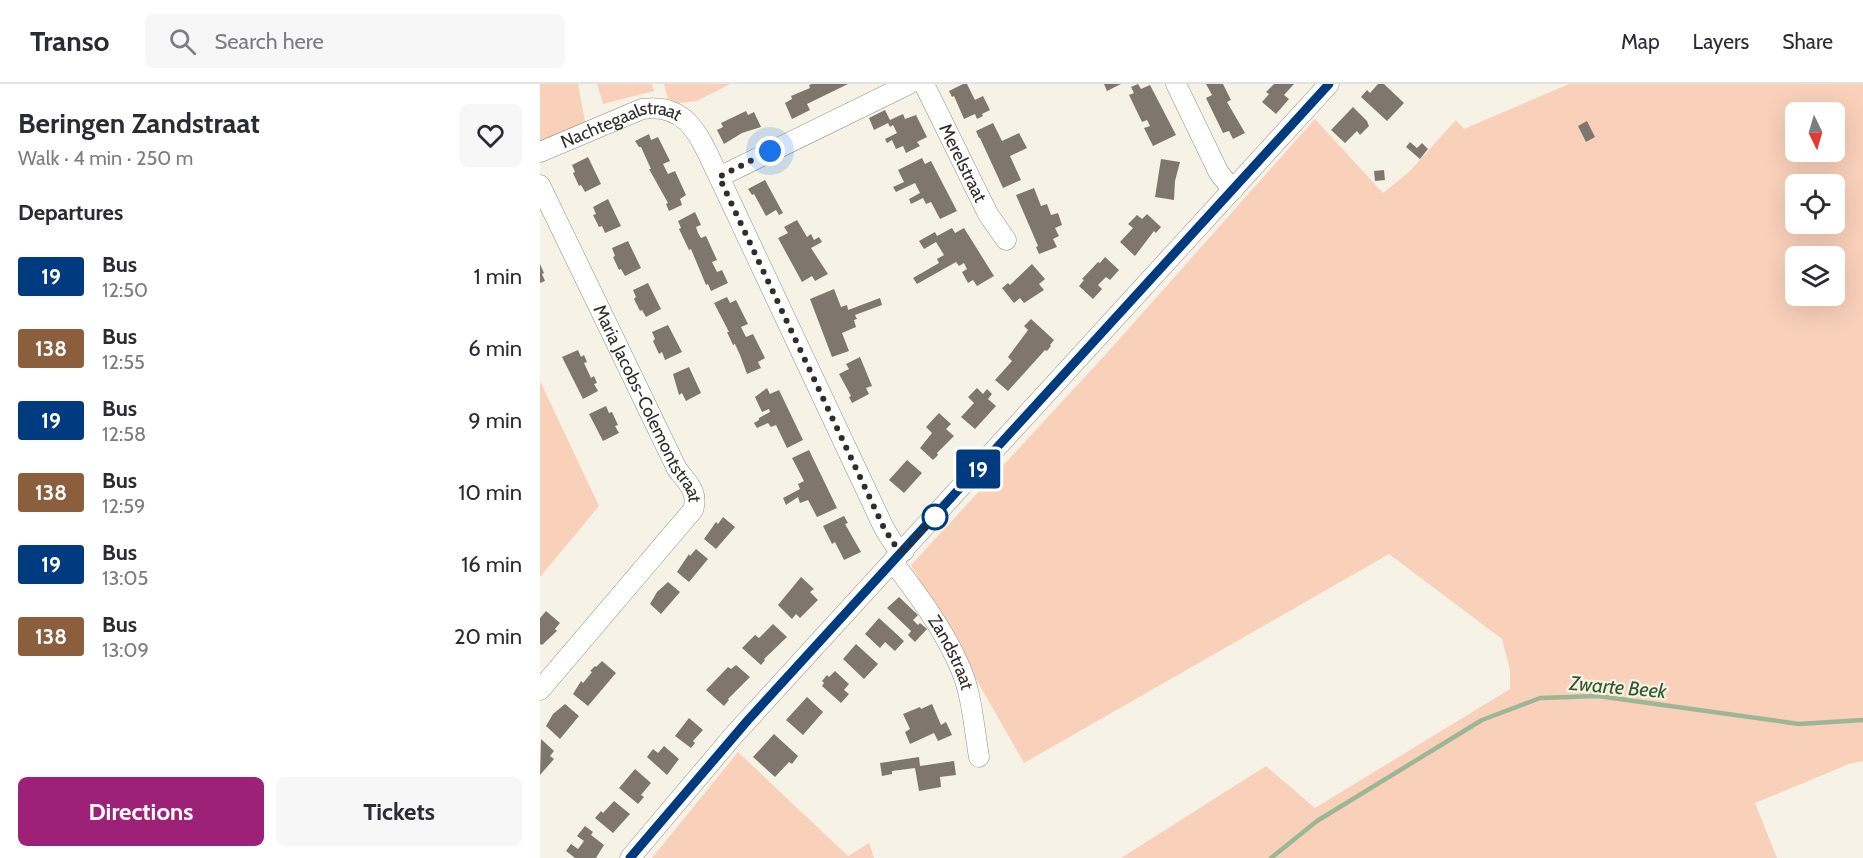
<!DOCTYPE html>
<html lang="en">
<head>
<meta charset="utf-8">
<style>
	:root { --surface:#fff; --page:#f7f7f7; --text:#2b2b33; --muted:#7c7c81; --line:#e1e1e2; --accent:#9d2177 }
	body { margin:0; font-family:Cabin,sans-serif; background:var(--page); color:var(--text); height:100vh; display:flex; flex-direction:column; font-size:22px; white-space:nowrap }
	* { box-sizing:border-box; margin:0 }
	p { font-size:20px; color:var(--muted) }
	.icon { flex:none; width:33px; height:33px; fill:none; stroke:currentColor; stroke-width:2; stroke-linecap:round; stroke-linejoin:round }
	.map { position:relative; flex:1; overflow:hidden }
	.details { display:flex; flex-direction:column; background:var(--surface); width:540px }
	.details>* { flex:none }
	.badge { padding:0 12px; border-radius:4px; font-size:21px; line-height:39px }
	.needle { width:39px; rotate:175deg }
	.buttons { position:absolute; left:1245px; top:18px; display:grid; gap:12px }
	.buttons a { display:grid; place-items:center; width:60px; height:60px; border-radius:9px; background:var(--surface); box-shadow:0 6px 24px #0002; font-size:30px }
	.you { position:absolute; width:30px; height:30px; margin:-15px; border:4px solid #fff; border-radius:50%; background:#1a73e8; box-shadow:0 0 0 9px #1a73e833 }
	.map>.badge { position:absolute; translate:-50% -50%; box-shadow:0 0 0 3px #fff }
	h2 { padding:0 18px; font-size:22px; line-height:54px }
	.round { display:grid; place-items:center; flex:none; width:63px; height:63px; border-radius:9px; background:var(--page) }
	.summary { display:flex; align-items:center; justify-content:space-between; height:102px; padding:0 18px }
	h1 { font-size:28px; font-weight:700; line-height:45px }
	.button { display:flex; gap:12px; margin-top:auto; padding:12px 18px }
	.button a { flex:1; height:69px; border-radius:9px; background:var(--accent); color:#fff; font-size:24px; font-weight:700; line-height:69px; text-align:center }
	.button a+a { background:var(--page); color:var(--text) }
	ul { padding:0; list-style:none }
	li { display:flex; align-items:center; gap:18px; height:72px; padding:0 18px }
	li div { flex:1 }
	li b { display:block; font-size:22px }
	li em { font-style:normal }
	li .badge { min-width:66px; font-weight:700; text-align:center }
	header { display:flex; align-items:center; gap:36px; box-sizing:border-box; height:84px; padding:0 30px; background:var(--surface); border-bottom:2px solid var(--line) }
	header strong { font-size:28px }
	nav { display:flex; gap:33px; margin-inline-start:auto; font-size:21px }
	.search { width:420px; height:54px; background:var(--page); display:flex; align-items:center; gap:15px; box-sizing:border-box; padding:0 21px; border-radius:9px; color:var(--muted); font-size:22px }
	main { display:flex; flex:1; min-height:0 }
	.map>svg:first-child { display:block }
	.green { fill:#f9d0ba; fill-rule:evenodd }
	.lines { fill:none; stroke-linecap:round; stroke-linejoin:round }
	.stream { stroke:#9bb796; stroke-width:4.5 }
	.building { fill:#7f776d }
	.minor-casing { stroke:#918f83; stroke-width:21 }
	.minor { stroke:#fff; stroke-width:20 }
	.line-casing { stroke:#fff; stroke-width:14 }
	.line { stroke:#003b80; stroke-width:9 }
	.walk { stroke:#302e29; stroke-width:6; stroke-dasharray:0 10.8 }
	.stop-dot { fill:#fff; stroke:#003b80; stroke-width:3 }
	.labels { text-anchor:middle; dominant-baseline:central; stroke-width:4.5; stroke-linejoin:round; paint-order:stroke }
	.street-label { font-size:18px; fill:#302e29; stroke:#f6f3e6 }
	.water-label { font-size:20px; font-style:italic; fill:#32592b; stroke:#f6f3e6 }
</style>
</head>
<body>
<header>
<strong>Transo</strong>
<div class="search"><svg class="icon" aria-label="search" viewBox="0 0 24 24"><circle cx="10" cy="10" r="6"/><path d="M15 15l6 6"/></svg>Search here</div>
<nav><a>Map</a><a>Layers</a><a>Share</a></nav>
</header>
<main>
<section class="details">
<div class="summary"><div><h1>Beringen Zandstraat</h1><p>Walk · 4 min · 250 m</p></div><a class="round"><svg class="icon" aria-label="heart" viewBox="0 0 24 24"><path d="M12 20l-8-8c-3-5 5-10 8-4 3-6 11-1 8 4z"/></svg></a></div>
<h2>Departures</h2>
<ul>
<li><span class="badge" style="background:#003b80;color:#fff">19</span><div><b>Bus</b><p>12:50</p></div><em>1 min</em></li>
<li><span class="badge" style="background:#8b5e3c;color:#fff">138</span><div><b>Bus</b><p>12:55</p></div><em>6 min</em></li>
<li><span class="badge" style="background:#003b80;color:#fff">19</span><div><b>Bus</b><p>12:58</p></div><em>9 min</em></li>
<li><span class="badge" style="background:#8b5e3c;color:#fff">138</span><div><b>Bus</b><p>12:59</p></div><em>10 min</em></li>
<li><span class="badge" style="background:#003b80;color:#fff">19</span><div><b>Bus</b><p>13:05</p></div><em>16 min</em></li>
<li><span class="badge" style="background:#8b5e3c;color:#fff">138</span><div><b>Bus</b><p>13:09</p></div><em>20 min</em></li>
</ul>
<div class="button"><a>Directions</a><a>Tickets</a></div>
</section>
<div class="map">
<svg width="1323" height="774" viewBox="0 0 1323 774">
	<rect width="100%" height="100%" fill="#f6f3e6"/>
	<path class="green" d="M0 0H38L46 42 0 62Z
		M57 0H112L114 7 63 20Z
		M124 0H190L157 17 129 20Z
		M1029 0H1323V677L1309 680 1215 719 1237 774H581L726 682 775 724 970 605V586L962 555 849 470 484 679 371 481 566 270 775 35 843 109 869 88 916 36 924 45ZM1256 28H1294V68H1256ZM1256 100H1294V140H1256ZM1256 172H1294V212H1256Z
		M0 297 59 422 0 493Z
		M198 668 308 772 329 759 334 774H112Z"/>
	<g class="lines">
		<path class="stream" d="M731 774 777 737 942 636 1000 614 1058 612 1259 640 1323 636"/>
	</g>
	<path class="building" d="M272 0H308L267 20 270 26 252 35 245 19 252 15 251 12 270 4 269 1Z
		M423 0H427L435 16 443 12 450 26 442 30 443 32 437 35 435 30 424 35 414 12 412 13 409 7Z
		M564 0H581L567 7Z
		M598 0 601 5 610 1 636 51 613 62 604 44 610 42 607 36 602 38 589 11 594 9 591 3Z
		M666 0H683L691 16 687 18 705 49 693 55 689 47 683 49 666 14 672 11Z
		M734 0H754L744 11 749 15 736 30 722 18 729 10 726 8Z
		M838 0H844L864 19 847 37 821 13 827 6 830 9Z
		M813 23 827 37 829 42 820 51 817 47 805 59 791 46Z
		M345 26 350 36 363 30 365 35 376 31 387 53 377 58 380 62 366 69 363 62 356 65 352 56 347 59 345 55 357 49 353 41 350 43 348 39 334 46 329 34Z
		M206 27 208 31 214 28 221 43 202 49 184 60 177 46 183 43 181 39Z
		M1047 37 1055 53 1046 58 1038 42Z
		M453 39 462 57 479 49 487 64 470 72 481 96 463 104 440 54H439L436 47Z
		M109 50 111 56 118 53 130 77 123 80 128 90 135 87 146 111 140 115 142 121 129 127 126 120 128 119 109 85H111L101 63H99L95 57Z
		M870 58 877 64 882 59 888 65 880 75 866 63Z
		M48 73 61 100 45 108 41 101 39 102 33 89 35 88 32 81Z
		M382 74 385 80 391 77 417 127 400 135 391 118 386 120 383 114 371 120 369 115 380 109 375 99 356 108 353 103 364 98 358 86Z
		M621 75 640 78 635 97 634 116 615 113Z
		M844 86 845 96 835 97 834 87Z
		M225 96 243 129 239 131 236 126 226 132 214 110 212 111 208 105Z
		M494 104 501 122 507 120 511 131 518 129 522 141 515 144 519 152 513 155 517 163 499 170 496 163 498 162 476 111Z
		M68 115 81 142 65 149 62 142 59 143 53 131 56 130 53 123Z
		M155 128 161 141 156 143 158 149 161 154 166 152 177 176 172 178 177 188 182 186 188 199 171 207 168 200 166 201 151 165 149 166 139 145 141 144 138 137Z
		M607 130 621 143 616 149 614 147 595 172 580 158 593 144 588 140 597 131 602 135Z
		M257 136 267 153 271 150 274 156 279 153 282 158 271 164 288 190 275 197 272 192 262 198 238 154 248 149 244 143Z
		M412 144 415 149 424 144 454 192 437 202 433 196 428 199 422 188 427 185 424 179 419 182 416 178 377 200 373 194 399 179 397 175 404 171 396 158 384 165 379 157 395 148 397 152Z
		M88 157 101 184 85 192 81 185 79 186 73 173 75 172 72 164Z
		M565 173 579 186 570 196 566 193 558 201 562 205 553 215 539 202 544 196 542 195 558 178 560 179Z
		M0 180 4 189 2 190 5 197 0 199Z
		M492 180 505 195 499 200 504 206 484 219 480 214 474 219 462 204 468 199 470 201Z
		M108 199 121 225 106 233 102 226 100 227 94 215 96 213 93 206Z
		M294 205 301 223 307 221 308 226 340 214 342 221 315 231 317 235 314 236 316 243 302 249 309 267 292 273 270 215Z
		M187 213 190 219 196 216 208 240 201 243 206 253 213 250 225 274 218 278 221 284 207 290 200 271 195 260 193 261 187 248H189L174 219Z
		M491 235 514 256 510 261 511 262 507 267 505 266 468 307 455 296 472 277 468 273 488 246 484 242Z
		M128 241 142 268 125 276 122 268 119 270 113 257 115 255 112 248Z
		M38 266 41 273 44 271 47 278 44 279 51 294 54 292 57 299 54 300 58 307 43 315 22 273Z
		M320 273 332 302 326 304 329 310 312 319 309 313 311 312 299 290 309 285 306 280Z
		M149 283 161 309 146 317 142 309 139 311 133 290Z
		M227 304 230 310 239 306 263 356 247 364 236 341 231 343 228 339 217 344 214 339 219 336V334L230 328 229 325 222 328 215 313Z
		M437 304 443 310 447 305 452 310 448 315 456 322 435 345 421 333 434 319 428 313Z
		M66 322 69 329 72 328 78 341 75 342 79 349 63 357 49 330Z
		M399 329 411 340 406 345 414 352 397 369 398 371 393 376 380 364 392 349 386 343Z
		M269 366 297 424 277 433 268 416 260 419 258 413 246 421 243 414 260 405 258 400 264 397 252 374Z
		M367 376 382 389 364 409 349 396Z
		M304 432 308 439 305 440 321 468 304 476 295 458 292 460 283 442Z
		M183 433 195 443 176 465 164 455 176 438 178 440Z
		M156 465 168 475 149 498 137 488 149 470 150 472Z
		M261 493 274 505 270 508 278 516 260 534 256 530 252 535 238 521Z
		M128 498 140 508 121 530 110 520 117 508Z
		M359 513 378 531 373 536 378 541 380 539 387 545 375 558 368 551 371 547 347 524Z
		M6 527 20 539 15 545 17 547 2 561 0 560V534Z
		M339 534 364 557 355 567 345 558 340 564 325 550Z
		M233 540 247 553 224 575 225 576 221 581 202 564 215 551 219 554Z
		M316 560 338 580 324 595 303 575Z
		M62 577 76 589 48 622 33 610 41 597 43 599 52 588 50 587 55 582 56 583Z
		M196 581 210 593 188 615 189 616 184 622 166 606 188 583 191 585Z
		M295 587 309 600 304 606 309 610 301 619 282 602 284 599 282 597 287 591 289 593Z
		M267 613 283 628 263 651 246 636Z
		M25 620 39 632 20 655 6 642 13 630Z
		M392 620 401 641 406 638 412 651 398 657 394 649 370 660 365 648 370 645 363 630 380 623 381 625Z
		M149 634 163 646 153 657 155 659 151 664 135 652Z
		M234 650 258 672 252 680 249 678 235 693 213 673Z
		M1 655 14 667 10 672 14 675 0 691Z
		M124 662 139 675 127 691 107 673 113 665 118 669Z
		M379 673 380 682 414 677 416 691 400 693 401 703 379 707 375 684 352 687V690L342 692 340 679Z
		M95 685 111 699 101 711 104 713 98 720 79 704Z
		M74 717 90 730 73 749 55 734 61 727 63 729Z
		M45 742 53 748 51 751 64 761 56 774H35L26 767 31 760 38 765 44 757 37 752Z"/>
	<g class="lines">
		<g class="minor-casing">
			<g id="minor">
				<path id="s1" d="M384 0 448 130 466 156"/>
				<path d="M636 0 679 89 693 106"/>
				<path id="s2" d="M0 68 102 25C150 18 161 57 179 93L344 444 354 460 364 467"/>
				<path d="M179 93 369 0"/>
				<path id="s3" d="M0 101 137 385C147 398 159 408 153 426L0 606"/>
				<path id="s4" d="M353 478C378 511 403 544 420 583 432 610 434 644 439 673"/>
				<path d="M90 774 193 652 789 0"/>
			</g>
		</g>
		<use href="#minor" class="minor"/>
	</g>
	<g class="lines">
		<g class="line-casing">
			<path id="line" d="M90 774 208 636 789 0"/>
		</g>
		<use href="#line" class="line"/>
		<path class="walk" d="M230 67 179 93 344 444 354 460 364 467 395 433"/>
	</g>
	<circle class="stop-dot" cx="395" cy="433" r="12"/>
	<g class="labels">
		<g class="street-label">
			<text stroke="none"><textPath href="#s2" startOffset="87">Nachtegaalstraat</textPath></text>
			<text stroke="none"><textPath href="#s1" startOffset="88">Merelstraat</textPath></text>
			<text stroke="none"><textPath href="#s3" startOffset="244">Maria Jacobs-Colemontstraat</textPath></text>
			<text stroke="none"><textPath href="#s4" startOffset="108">Zandstraat</textPath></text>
		</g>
		<g class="water-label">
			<text transform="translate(1078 603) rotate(5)">Zwarte Beek</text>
		</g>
	</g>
</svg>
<div class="buttons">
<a><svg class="needle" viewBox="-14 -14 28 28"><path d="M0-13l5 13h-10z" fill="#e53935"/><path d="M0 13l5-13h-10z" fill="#7c7c81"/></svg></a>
<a><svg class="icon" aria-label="locate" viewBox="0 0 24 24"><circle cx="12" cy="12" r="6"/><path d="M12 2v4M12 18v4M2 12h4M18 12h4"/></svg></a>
<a><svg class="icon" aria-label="layers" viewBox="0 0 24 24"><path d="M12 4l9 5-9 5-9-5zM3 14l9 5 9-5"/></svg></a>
</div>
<div class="you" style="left:230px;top:67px"></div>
<b class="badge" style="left:438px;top:385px;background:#003b80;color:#fff">19</b>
</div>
</main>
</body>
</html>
